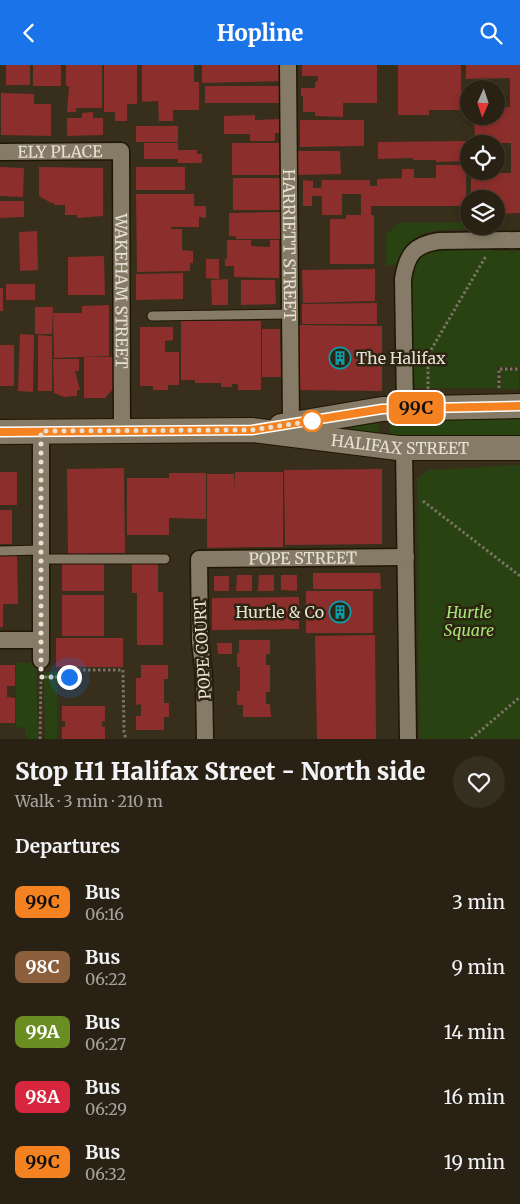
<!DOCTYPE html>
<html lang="en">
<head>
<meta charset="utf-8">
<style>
	:root { --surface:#292214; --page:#352f22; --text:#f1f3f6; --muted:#a5a4a0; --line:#453f34; --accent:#1a73e8 }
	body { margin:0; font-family:Merriweather,serif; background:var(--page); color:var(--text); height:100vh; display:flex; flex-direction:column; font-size:19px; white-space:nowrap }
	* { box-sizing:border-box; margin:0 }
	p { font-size:16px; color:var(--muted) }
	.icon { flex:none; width:28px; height:28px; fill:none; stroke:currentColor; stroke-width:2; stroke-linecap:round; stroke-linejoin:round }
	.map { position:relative; height:674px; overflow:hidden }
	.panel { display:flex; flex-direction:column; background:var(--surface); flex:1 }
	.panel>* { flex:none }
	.badge { padding:0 10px; border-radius:8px; font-size:18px; line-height:32px }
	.needle { width:32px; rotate:183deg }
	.fabs { position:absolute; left:460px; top:15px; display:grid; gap:10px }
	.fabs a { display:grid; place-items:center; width:45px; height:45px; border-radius:50%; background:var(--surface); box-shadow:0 2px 8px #0003,0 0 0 1px var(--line); font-size:25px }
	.you { position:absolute; width:25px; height:25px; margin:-12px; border:4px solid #fff; border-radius:50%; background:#1a73e8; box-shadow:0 0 0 8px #1a73e833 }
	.map>.badge { position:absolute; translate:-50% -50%; box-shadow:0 0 0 2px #fff }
	h2 { padding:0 15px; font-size:19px; line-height:45px }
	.round { display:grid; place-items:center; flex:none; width:52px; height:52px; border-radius:26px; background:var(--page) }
	.overview { display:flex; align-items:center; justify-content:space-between; height:85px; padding:0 15px }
	h1 { font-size:24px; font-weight:800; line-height:38px }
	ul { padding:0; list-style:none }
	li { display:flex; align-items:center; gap:15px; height:65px; padding:0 15px }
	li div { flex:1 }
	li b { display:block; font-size:19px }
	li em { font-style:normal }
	li .badge { min-width:55px; font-weight:700; text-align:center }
	header { display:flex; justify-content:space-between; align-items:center; height:65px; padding:0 15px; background:var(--accent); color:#fff; font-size:22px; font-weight:800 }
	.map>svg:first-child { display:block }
	.green { fill:#284212 }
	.building { fill:#8c2e2c }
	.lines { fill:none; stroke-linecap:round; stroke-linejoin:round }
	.lane-casing { stroke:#1f1604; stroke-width:11 }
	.street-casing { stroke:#1f1604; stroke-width:19 }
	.secondary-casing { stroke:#1f1604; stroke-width:26 }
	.path { stroke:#7a7262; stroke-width:3; stroke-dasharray:2.5 2.5; stroke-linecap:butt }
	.lane { stroke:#867b66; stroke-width:9 }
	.street { stroke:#867b66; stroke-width:16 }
	.secondary { stroke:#867b66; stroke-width:24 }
	.line-casing { stroke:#fff; stroke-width:11 }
	.line { stroke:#f58220; stroke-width:8 }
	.walk { stroke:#e7e1d5; stroke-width:5; stroke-dasharray:0 9 }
	.stop-dot { fill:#fff; stroke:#f58220; stroke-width:2.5 }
	.labels { text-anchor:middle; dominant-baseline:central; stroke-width:5; stroke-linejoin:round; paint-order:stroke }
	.street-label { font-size:16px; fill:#e7e1d5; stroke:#2d2411 }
	.poi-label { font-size:16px; fill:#e7e1d5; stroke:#2d2411; text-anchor:start }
	.park-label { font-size:16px; font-style:italic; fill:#a4e574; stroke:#2d2411 }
</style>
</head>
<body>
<header><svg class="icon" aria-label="back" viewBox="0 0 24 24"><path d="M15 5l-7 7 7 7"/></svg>Hopline<svg class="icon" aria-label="search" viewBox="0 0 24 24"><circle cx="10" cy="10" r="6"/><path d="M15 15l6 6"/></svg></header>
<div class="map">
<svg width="520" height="674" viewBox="0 0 520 674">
	<rect width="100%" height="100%" fill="#372e1b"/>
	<path class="green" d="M469 157V161H477V164C439 165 412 159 396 200H386V170L398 158Z
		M489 181 494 186H520V302H497V323H413L410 314V215L412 202 418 193 429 183Z
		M501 305H519V324H501Z
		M520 354V379L390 371V356Z
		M379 358 378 370 347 367V363Z
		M518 400 520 401V674H419L417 413 429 405Z
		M16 598H36L38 674H29L25 670V663L16 662Z
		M44 607H57V674H45Z"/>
	<path class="building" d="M6 0H30V20H6Z
		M33 0H61V21H33Z
		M66 0H102V43H76V47H67L69 21H66Z
		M104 0H137V39H127V56H115V47H104Z
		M142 0H194V17H199V45H173V56H159L158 36 142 37Z
		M202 0H281V16L202 18Z
		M302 0H377V38H343V52L315 51V47H303V31H301V23H315V17L318 16V11H302Z
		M398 0H461V45H429V50H398Z
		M466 0H520V148L496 149V134H471V108H511V78H475L474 51H496V43L510 42V13L466 14Z
		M205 21H283V38H205Z
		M1 28 34 29V39H51V71L1 70Z
		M93 47V53H103V70L67 71V53H82V48Z
		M255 50V55L280 54V68H275V76H250V69H224V51Z
		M300 55H364V81L300 82Z
		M136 61H178V77H136Z
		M465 76V96L436 97V95H413V93L378 94V77Z
		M144 78H178V85H197V89H202V98H178V94H144Z
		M232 78H279L280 110H232Z
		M297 86H340L341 109 297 110Z
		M436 100H466V141H371V150H374V199H330V154H346V150H361V129H342V150H322V131H312V141H303V115L313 116V123H321L322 115H370V121H377V114L402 113V104H414V113H436Z
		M0 102 24 103 23 132 0 131Z
		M39 102 103 103V151L77 153V150H65V140H54V138H51L39 131Z
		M136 102H185V125H136Z
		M233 113H282V145H233Z
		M136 129H194V141H206V153L199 152V162H171V164H182V185L193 186V198H190V206L137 207Z
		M0 136H24V152L0 153Z
		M283 147V174H236V171H229V148Z
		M37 166 38 205 20 206 19 167Z
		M227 175H251V181L270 182V175H279V213L234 212V201H225V194H227Z
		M104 191 105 230H68V192Z
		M206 194H219V214L206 213Z
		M375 204V236L303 238 302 205Z
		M183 208V234L136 235V209Z
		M228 214V240H212L211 215Z
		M241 215H275L276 239 241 240Z
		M6 219H35V235H6Z
		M0 223H3V246H0Z
		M377 238V259H302V239Z
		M109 240V291L54 293 53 248H82V241Z
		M35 242H53L52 269H35Z
		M181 256H261V325H238V319H232V322H221V318H195V315H181Z
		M298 260 382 261V326L298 325Z
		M140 262H173V275L165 276V287H179V320H168V325H153V321H140Z
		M262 264H280L281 312H262Z
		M20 269 34 270 33 327 18 326Z
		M38 270 52 271V326H38Z
		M0 280H14V321H0Z
		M84 292H113V324L105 333H84Z
		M53 294H79V306H75L80 325H77V331L64 332 54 328Z
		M124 403 125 488 68 489 67 404Z
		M382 404V479L285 480 284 405Z
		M0 407H17V440H0Z
		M235 407H283V482H260V453V482L207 483V409H234L235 424Z
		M169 408H206V454L169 453V470H127V413H169Z
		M0 445H12V479H0Z
		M0 491H17L18 539H3V562H0Z
		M62 496H104V526H62Z
		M132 497H158V527H163V580H137V528H132Z
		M313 508H380L381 524H313Z
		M237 510H252V526H236Z
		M259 510H274V526H258Z
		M281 510H297V526L281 525Z
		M214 511H229V526H214Z
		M306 526H373V568H306Z
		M62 530H104V571H62Z
		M299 532V564L212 565V533Z
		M375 570 376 674H317L315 571Z
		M56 573H123V602H56Z
		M239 575H270V589H266V600H270V627H266V639H270L271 652H243V640H237V626H240V602H237V588H239Z
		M217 578H232V589H218Z
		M0 600H15V621H7V632L15 633V658H0Z
		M141 600H168V614H164V638H169V652H164V665H136V651H141V639L136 640V613H141Z
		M62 641H105V656H102V662L105 661V674H62V662H65V656H62Z"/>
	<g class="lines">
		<g class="lane-casing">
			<path id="lane" d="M152 251 290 249
				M0 486 40 485
				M40 494H165"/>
		</g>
		<g class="street-casing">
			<g id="street">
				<path id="s1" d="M288 0 291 360"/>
				<path id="s2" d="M0 87 121 86 122 366"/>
				<path d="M405 343 403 214C407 189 414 180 439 176L520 175"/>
				<path d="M41 366V595"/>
				<path d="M404 383 408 674"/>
				<path d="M0 575H40"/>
				<path id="s3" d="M205 674 204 612 200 576 199 494 406 492"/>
			</g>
		</g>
		<g class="secondary-casing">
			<g id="secondary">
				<path d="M281 361 382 344 520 341"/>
				<path id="s4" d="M0 367 252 365 398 383H520"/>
			</g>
		</g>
		<path class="path" d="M499 323V304H520
			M428 324V290L486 191
			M423 436 520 511
			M45 612H69V605H123L124 667 126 674
			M40 674 41 610
			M471 674 520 632"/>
		<use href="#lane" class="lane"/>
		<use href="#street" class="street"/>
		<use href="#secondary" class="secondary"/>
	</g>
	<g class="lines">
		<g class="line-casing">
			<path id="line" d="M0 367 252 365 382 344 520 341"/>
		</g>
		<use href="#line" class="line"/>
		<path class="walk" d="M69 612H41V366L252 365 312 356"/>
	</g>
	<defs>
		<g id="building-ring" transform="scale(1.125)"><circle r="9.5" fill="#2d2411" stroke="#0f9aa8" stroke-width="1.5"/><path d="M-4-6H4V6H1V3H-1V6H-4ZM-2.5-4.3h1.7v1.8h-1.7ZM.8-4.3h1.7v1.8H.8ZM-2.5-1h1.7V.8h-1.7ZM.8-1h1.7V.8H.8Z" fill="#0f9aa8"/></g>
	</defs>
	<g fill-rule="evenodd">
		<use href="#building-ring" x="340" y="293"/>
		<use href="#building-ring" x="340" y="547"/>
	</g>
	<circle class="stop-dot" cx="312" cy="356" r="10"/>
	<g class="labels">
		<g class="street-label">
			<text stroke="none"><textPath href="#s2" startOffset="60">ELY PLACE</textPath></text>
			<text stroke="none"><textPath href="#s1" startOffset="180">HARRIETT STREET</textPath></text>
			<text stroke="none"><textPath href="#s2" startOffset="261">WAKEHAM STREET</textPath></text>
			<text stroke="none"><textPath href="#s4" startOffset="401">HALIFAX STREET</textPath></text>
			<text stroke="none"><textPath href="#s3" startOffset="284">POPE STREET</textPath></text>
			<text transform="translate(202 584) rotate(-93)">POPE COURT</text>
		</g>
		<g class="poi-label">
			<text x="356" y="293">The Halifax</text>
			<text x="324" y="547" text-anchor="end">Hurtle &amp; Co</text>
		</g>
		<g class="park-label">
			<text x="469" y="547">Hurtle<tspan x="469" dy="18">Square</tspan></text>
		</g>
	</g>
</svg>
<div class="fabs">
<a><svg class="needle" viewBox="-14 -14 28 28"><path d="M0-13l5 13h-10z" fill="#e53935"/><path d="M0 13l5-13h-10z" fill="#a5a4a0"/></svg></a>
<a><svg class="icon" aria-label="locate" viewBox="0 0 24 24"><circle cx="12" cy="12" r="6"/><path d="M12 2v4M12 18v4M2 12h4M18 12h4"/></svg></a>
<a><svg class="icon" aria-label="layers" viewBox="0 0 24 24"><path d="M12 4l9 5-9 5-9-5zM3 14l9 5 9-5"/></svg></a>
</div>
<div class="you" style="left:69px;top:612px"></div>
<b class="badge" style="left:416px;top:343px;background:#f58220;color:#111">99C</b>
</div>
<section class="panel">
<div class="overview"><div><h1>Stop H1 Halifax Street - North side</h1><p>Walk · 3 min · 210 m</p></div><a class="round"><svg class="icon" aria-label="heart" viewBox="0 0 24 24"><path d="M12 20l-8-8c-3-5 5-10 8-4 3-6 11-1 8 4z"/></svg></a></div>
<h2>Departures</h2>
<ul>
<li><span class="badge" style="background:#f58220;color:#111">99C</span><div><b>Bus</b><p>06:16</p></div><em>3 min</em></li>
<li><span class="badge" style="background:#8b5e3c;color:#fff">98C</span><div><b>Bus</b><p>06:22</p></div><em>9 min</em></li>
<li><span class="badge" style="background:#6b8e23;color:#fff">99A</span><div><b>Bus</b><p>06:27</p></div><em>14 min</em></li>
<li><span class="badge" style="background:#d7263d;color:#fff">98A</span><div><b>Bus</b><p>06:29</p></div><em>16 min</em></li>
<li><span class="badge" style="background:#f58220;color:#111">99C</span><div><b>Bus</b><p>06:32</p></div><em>19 min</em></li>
</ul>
</section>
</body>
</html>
